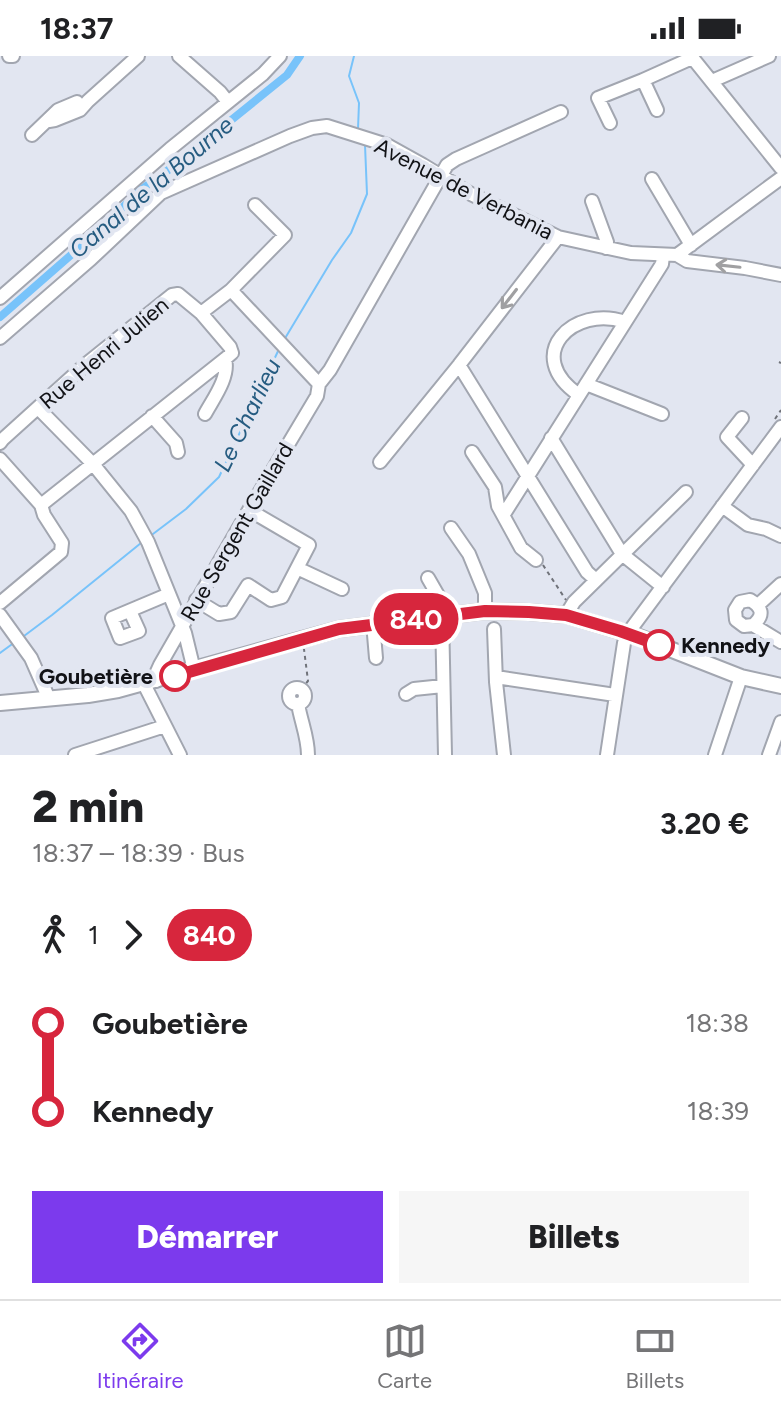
<!DOCTYPE html>
<html lang="fr">
<head>
<meta charset="utf-8">
<style>
	:root { --surface:#fff; --page:#f6f6f6; --text:#202124; --muted:#757577; --line:#e0e0e0; --accent:#7c3aed }
	body { margin:0; font-family:Figtree,sans-serif; background:var(--page); color:var(--text); height:100vh; display:flex; flex-direction:column; font-size:30px; white-space:nowrap }
	* { box-sizing:border-box; margin:0 }
	p { font-size:26px; color:var(--muted) }
	.icon { flex:none; width:44px; height:44px; fill:none; stroke:currentColor; stroke-width:2; stroke-linecap:round; stroke-linejoin:round }
	.map { position:relative; height:699px; overflow:hidden }
	.drawer { display:flex; flex-direction:column; background:var(--surface); flex:1 }
	.drawer>* { flex:none }
	.badge { padding:0 16px; border-radius:26px; font-size:28px; line-height:52px }
	.map>.badge { position:absolute; translate:-50% -50%; box-shadow:0 0 0 4px #fff }
	.legs { display:flex; align-items:center; gap:12px; height:88px; padding:0 32px; font-size:26px }
	.legs p { margin-inline-start:auto }
	.summary { display:flex; align-items:center; justify-content:space-between; height:136px; padding:0 32px }
	h1 { font-size:44px; font-weight:800; line-height:60px }
	.cta { display:flex; gap:16px; margin-top:auto; padding:16px 32px }
	.cta a { flex:1; height:92px; border-radius:0px; background:var(--accent); color:#fff; font-size:32px; font-weight:800; line-height:92px; text-align:center }
	.cta a+a { background:var(--page); color:var(--text) }
	ul { padding:0 32px; list-style:none }
	li { display:flex; align-items:center; gap:28px; height:88px; font-size:30px }
	li i { display:grid; place-items:center; width:12px; height:100%; margin:0 10px; background:currentColor }
	li i::after { content:''; width:20px; height:20px; margin:-10px; border:6px solid; border-radius:50%; background:var(--surface) }
	li p { margin-inline-start:auto }
	li:first-child i { background:linear-gradient(#0000 50%,currentColor 0) }
	li:last-child i { background:linear-gradient(currentColor 50%,#0000 0) }
	.status { display:flex; justify-content:space-between; align-items:center; height:56px; padding:0 40px; background:var(--surface); direction:ltr }
	.status svg { height:22px; fill:currentColor }
	.menu { display:flex; justify-content:space-around; align-items:center; height:112px; border-top:2px solid var(--line); background:var(--surface); font-size:22px; color:var(--muted) }
	.menu a { display:grid; justify-items:center; gap:4px }
	.menu .selected { color:var(--accent) }
	.map>svg:first-child { display:block }
	.lines { fill:none; stroke-linecap:round; stroke-linejoin:round }
	.stream { stroke:#78c3fa; stroke-width:2 }
	.canal { stroke:#78c3fa; stroke-width:8 }
	.minor-casing { stroke:#a2a6b0; stroke-width:16 }
	.major-casing { stroke:#a2a6b0; stroke-width:18 }
	.path { stroke:#70737a; stroke-width:2; stroke-dasharray:4 4; stroke-linecap:butt }
	.minor { stroke:#fff; stroke-width:12 }
	.major { stroke:#fff; stroke-width:14 }
	.oneway { stroke:#a0a0a2 }
	.line-1-casing { stroke:#fff; stroke-width:18 }
	.line-1 { stroke:#d7263d; stroke-width:12 }
	.stop-1-dot { fill:#fff; stroke:#d7263d; stroke-width:4 }
	.labels { text-anchor:middle; dominant-baseline:central; stroke-width:8; stroke-linejoin:round; paint-order:stroke }
	.street-label { font-size:22px; fill:#111216; stroke:#e2e6f1 }
	.stop-label { font-size:22px; font-weight:bold; fill:#111216; stroke:#e2e6f1; text-anchor:start }
	.water-label { font-size:24px; font-style:italic; fill:#265c81; stroke:#e2e6f1 }
</style>
</head>
<body>
<div class="status"><b>18:37</b><svg viewBox="0 0 49 12"><path d="M0 12V9h3v3zM5 12V6h3v6zM10 12V3h3v9zM15 12V0h3v12zM26 1h20v11H26zM47 4h2v5h-2z"/></svg></div>
<div class="map">
<svg width="781" height="699" viewBox="0 0 781 699">
	<rect width="100%" height="100%" fill="#e2e6f1"/>
	<g class="lines">
		<path class="stream" d="M354 0 349 20 359 47 358 73
			M284 284 332 204 351 177 367 138 365 89
			M149 481 186 453 219 421 279 293
			M24 580 52 559 141 487
			M0 597 15 586"/>
		<path class="canal" d="M0 261 103 171 138 136 178 107 287 19 300 0"/>
		<g class="minor-casing">
			<path id="minor" d="M9 0H13
				M179 0 220 36 228 46
				M691 0 781 112
				M643 24 657 54
				M712 25 769 0
				M49 65 55 64 80 54 88 45 138 0
				M610 67 598 42 643 24 692 2
				M32 79 58 54 77 46
				M652 123 691 189
				M592 145 607 186 606 192
				M677 199 781 122
				M231 234 319 328
				M0 242 170 93 263 18 280 0
				M201 257 231 234 285 179 255 149
				M0 282 91 203 161 137 290 80 312 72 327 70 387 89 423 109 471 138 558 181 631 197 677 199 687 205 745 212 781 219
				M459 309 587 516 596 524
				M586 328 662 358
				M579 339C521 299 574 248 625 266
				M38 352 93 408 131 455 148 486 185 577 194 614
				M205 358C213 343 230 321 225 303
				M152 360 176 387 178 396
				M742 362 727 381 753 409
				M551 382 622 498 663 531
				M0 387 3 383 85 309 172 239 178 238 201 257 230 291 232 297 225 303 41 449
				M472 396 495 431 498 450 521 492 536 504
				M0 403 41 449 44 459 62 487 61 496 0 547
				M380 406 459 309 558 181
				M722 450 748 469 766 473 781 480
				M504 458 662 208 663 200
				M451 472 469 498 485 537V555
				M297 512 342 533
				M428 522 447 555 448 559
				M196 544 219 558 231 556 248 529 271 544 282 541 309 489 249 454
				M758 549 781 528
				M130 555 139 575 120 582 112 562 169 538
				M0 559 31 602 49 643
				M566 559 574 546 686 436
				M442 560 445 699
				M373 567 376 602
				M753 569C765 559 762 551 750 544L740 546 735 554 736 564 744 570 753 569 781 586
				M494 573 496 626 504 699
				M496 621 615 639
				M156 625 155 620 160 609 249 454 317 340 319 328 330 314 447 109 456 103 561 56
				M144 628 180 699
				M289 640a8 8 0 1 1 16 0a8 8 0 1 1-16 0Z
				M406 638 414 633 443 630
				M298 648C301 666 308 681 308 699
				M75 699 165 670
				M607 699 624 587 628 577 781 371
				M715 699 741 621
				M769 699 781 666"/>
		</g>
		<g class="major-casing">
			<path id="major" d="M0 647 88 639 118 634 339 573 485 555 529 556 566 559 639 581 741 621 781 630"/>
		</g>
		<path class="path" d="M779 306 781 307
			M775 363 781 354
			M543 509 566 544
			M301 633 308 625 304 593"/>
		<use href="#minor" class="minor"/>
		<use href="#major" class="major"/>
	</g>
	<defs><path id="oneway-shaft" d="M-6 0H5M1.5-3L5.5 0L1.5 3" fill="none" stroke-width="1.6" stroke-linecap="round" stroke-linejoin="round" transform="scale(2)"/></defs>
	<g class="oneway">
		<use href="#oneway-shaft" transform="translate(728 210) rotate(-174)"/>
		<use href="#oneway-shaft" transform="translate(509 243) rotate(128)"/>
	</g>
	<g class="lines">
		<g class="line-1-casing">
			<path id="line-1" d="M175 620 339 573 485 555 529 556 566 559 620 575 659 589"/>
		</g>
		<use href="#line-1" class="line-1"/>
	</g>
	<g class="stop-1-dot">
		<circle cx="659" cy="589" r="14"/>
		<circle cx="175" cy="620" r="14"/>
	</g>
	<g class="labels">
		<g class="street-label">
			<text transform="translate(464 133) rotate(27)">Avenue de Verbania</text>
			<text transform="translate(104 297) rotate(-40)">Rue Henri Julien</text>
			<text transform="translate(237 476) rotate(-60)">Rue Sergent Gaillard</text>
		</g>
		<g class="stop-label">
			<text x="681" y="589">Kennedy</text>
			<text x="153" y="620" text-anchor="end">Goubetière</text>
		</g>
		<g class="water-label">
			<text transform="translate(151 131) rotate(-40)">Canal de la Bourne</text>
			<text transform="translate(247 359) rotate(-64)">Le Charlieu</text>
		</g>
	</g>
</svg>
<b class="badge" style="left:416px;top:563px;background:#d7263d;color:#fff">840</b>
</div>
<section class="drawer">
<div class="summary"><div><h1>2 min</h1><p>18:37 – 18:39 · Bus</p></div><b>3.20 €</b></div>
<div class="legs"><svg class="icon" aria-label="walk" viewBox="0 0 24 24"><circle cx="13" cy="4" r="2"/><path d="M13 8l-2 6 4 7M11 14l-3 7M7 12l3-4h3l4 4"/></svg>1<svg class="icon" aria-label="forward" viewBox="0 0 24 24"><path d="M9 5l7 7-7 7"/></svg><b class="badge" style="background:#d7263d;color:#fff">840</b></div>
<ul>
<li><i style="color:#d7263d"></i><b>Goubetière</b><p>18:38</p></li>
<li><i style="color:#d7263d"></i><b>Kennedy</b><p>18:39</p></li>
</ul>
<div class="cta"><a>Démarrer</a><a>Billets</a></div>
</section>
<nav class="menu">
<a class="selected"><svg class="icon" aria-label="directions" viewBox="0 0 24 24"><path d="M12 3l9 9-9 9-9-9zM9 14v-3h6M13 9l2 2-2 2"/></svg>Itinéraire</a>
<a><svg class="icon" aria-label="map" viewBox="0 0 24 24"><path d="M3 6l6-2 6 2 6-2v14l-6 2-6-2-6 2zM9 4v14M15 6v14"/></svg>Carte</a>
<a><svg class="icon" aria-label="tickets" viewBox="0 0 24 24"><path d="M3 7h18v10H3zM15 7v10"/></svg>Billets</a>
</nav>
</body>
</html>
